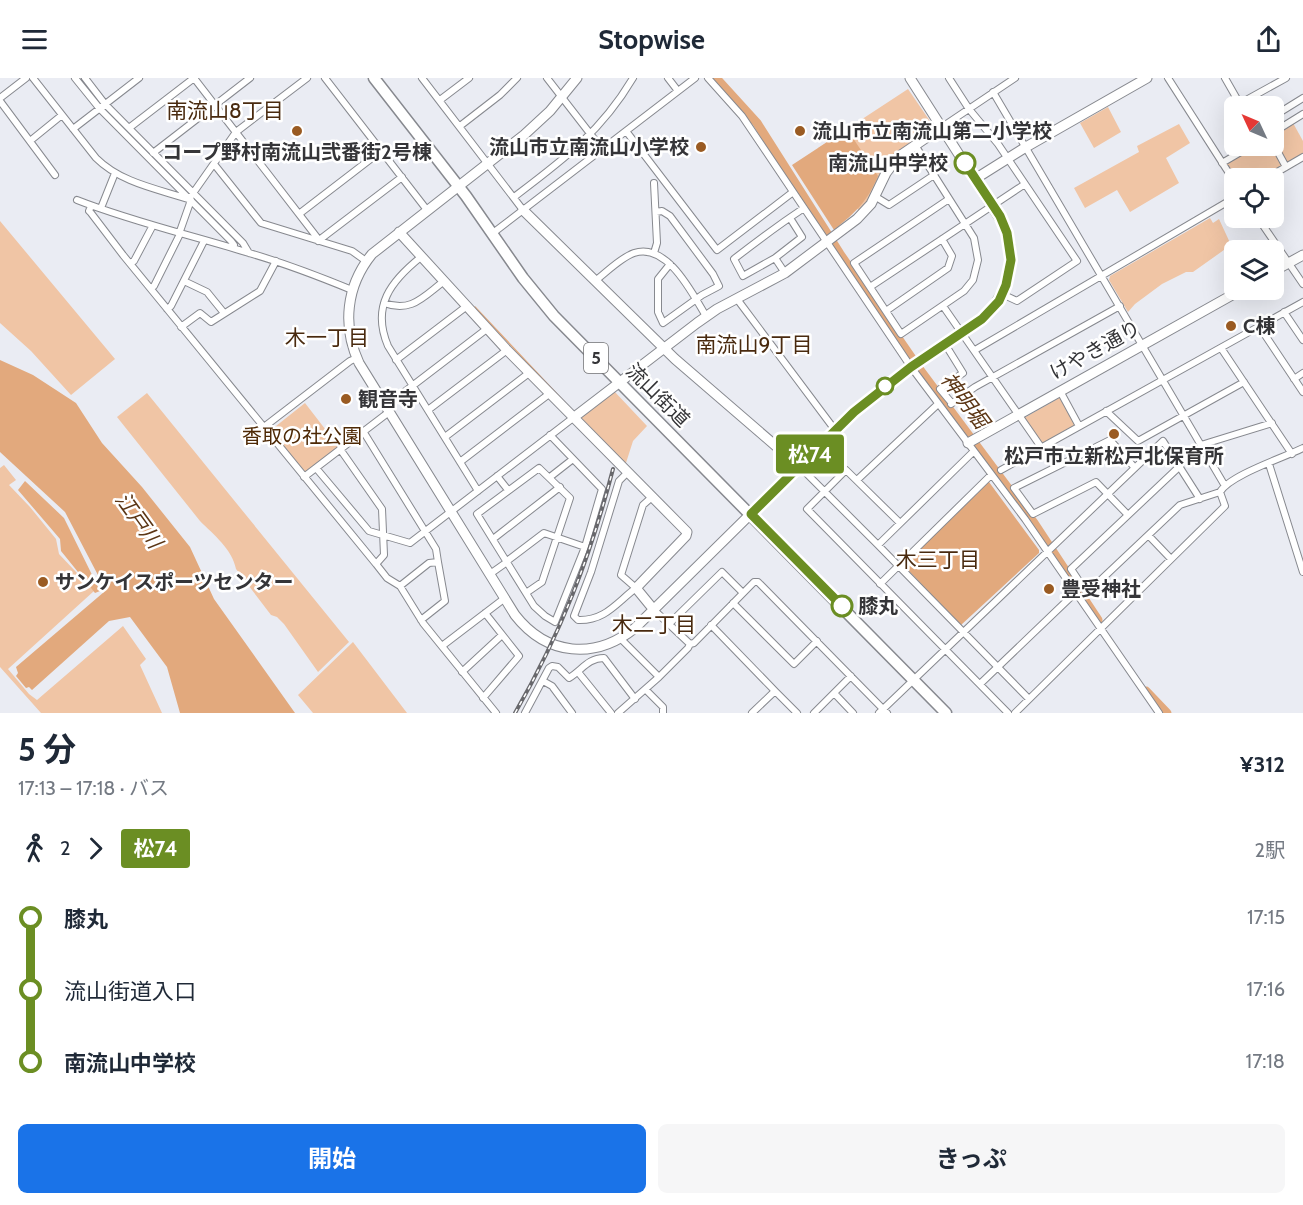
<!DOCTYPE html>
<html lang="ja">
<head>
<meta charset="utf-8">
<style>
	:root { --surface:#fff; --page:#f6f6f7; --text:#1f2937; --muted:#747a83; --accent:#1a73e8 }
	body { margin:0; font-family:Cabin,"Noto Sans JP",sans-serif; background:var(--page); color:var(--text); height:100vh; display:flex; flex-direction:column; font-size:22px; white-space:nowrap }
	* { box-sizing:border-box; margin:0 }
	p { font-size:20px; color:var(--muted) }
	.icon { flex:none; width:33px; height:33px; fill:none; stroke:currentColor; stroke-width:2; stroke-linecap:round; stroke-linejoin:round }
	.map { position:relative; height:635px; overflow:hidden }
	.side { display:flex; flex-direction:column; background:var(--surface); flex:1 }
	.side>* { flex:none }
	.badge { padding:0 12px; border-radius:4px; font-size:21px; line-height:39px }
	.needle { width:39px; rotate:314deg }
	.controls { position:absolute; left:1224px; top:18px; display:grid; gap:12px }
	.controls a { display:grid; place-items:center; width:60px; height:60px; border-radius:9px; background:var(--surface); box-shadow:0 6px 24px #0002; font-size:30px }
	.map>.badge { position:absolute; translate:-50% -50%; box-shadow:0 0 0 3px #fff }
	.legs { display:flex; align-items:center; gap:9px; height:66px; padding:0 18px; font-size:20px }
	.legs p { margin-inline-start:auto }
	.head { display:flex; align-items:center; justify-content:space-between; height:102px; padding:0 18px }
	h1 { font-size:33px; font-weight:700; line-height:45px }
	.action { display:flex; gap:12px; margin-top:auto; padding:12px 18px }
	.action a { flex:1; height:69px; border-radius:9px; background:var(--accent); color:#fff; font-size:24px; font-weight:700; line-height:69px; text-align:center }
	.action a+a { background:var(--page); color:var(--text) }
	ul { padding:0 18px; list-style:none }
	li { display:flex; align-items:center; gap:21px; height:72px; font-size:22px }
	li i { display:grid; place-items:center; width:9px; height:100%; margin:0 8px; background:currentColor }
	li i::after { content:''; width:15px; height:15px; margin:-8px; border:4px solid; border-radius:50%; background:var(--surface) }
	li p { margin-inline-start:auto }
	li:first-child i { background:linear-gradient(#0000 50%,currentColor 0) }
	li:last-child i { background:linear-gradient(currentColor 50%,#0000 0) }
	header { display:flex; justify-content:space-between; align-items:center; height:78px; padding:0 18px; background:var(--surface); font-size:27px; font-weight:700 }
	.map>svg:first-child { display:block }
	.green { fill:#f0c5a5 }
	.forest { fill:#e5ac80 }
	.water { fill:#e2a97d }
	.lines { fill:none; stroke-linecap:round; stroke-linejoin:round }
	.stream { stroke:#e2a97d; stroke-width:1.5 }
	.river { stroke:#e2a97d; stroke-width:9 }
	.street-casing { stroke:#87898f; stroke-width:8 }
	.secondary-casing { stroke:#87898f; stroke-width:11 }
	.primary-casing { stroke:#87898f; stroke-width:13 }
	.street { stroke:#fff; stroke-width:6 }
	.secondary { stroke:#fff; stroke-width:9 }
	.primary { stroke:#fff; stroke-width:10 }
	.rail-casing { stroke:#68686c; stroke-width:4 }
	.rail { stroke:#fff; stroke-width:1.5; stroke-dasharray:4.5; stroke-linecap:butt }
	.line-1-casing { stroke:#fff; stroke-width:14 }
	.line-1 { stroke:#6b8e23; stroke-width:9 }
	.poi-dot { fill:#9a5b22; stroke:#fff; stroke-width:2 }
	.stop-1-dot { fill:#fff; stroke:#6b8e23; stroke-width:3 }
	.labels { text-anchor:middle; dominant-baseline:central; stroke-width:5; stroke-linejoin:round; paint-order:stroke }
	.shield { fill:#fff; stroke:#727274; stroke-width:1.5 }
	.shield-label { font-size:18px; font-weight:bold; fill:#353538 }
	.poi-label { font-size:20px; font-weight:bold; fill:#353538; stroke:#fff; text-anchor:start }
	.stop-label { font-size:20px; font-weight:bold; fill:#353538; stroke:#fff; text-anchor:end }
	.street-label { font-size:20px; fill:#353538; stroke:#fff }
	.park-label { font-size:20px; fill:#4e2905; stroke:#fff }
	.neighbourhood-label { font-size:21px; fill:#492a0f; stroke:#fff }
	.water-label { font-size:21px; font-style:italic; fill:#5c3615; stroke:#fff }
</style>
</head>
<body>
<header><svg class="icon" aria-label="menu" viewBox="0 0 24 24"><path d="M4 6h16M4 12h16M4 18h16"/></svg>Stopwise<svg class="icon" aria-label="share" viewBox="0 0 24 24"><path d="M12 15V3M7 8l5-5 5 5M5 13v7h14v-7"/></svg></header>
<div class="map">
<svg width="1303" height="635" viewBox="0 0 1303 635">
	<rect width="100%" height="100%" fill="#eaecf3"/>
	<path class="green" d="M908 11 932 46V50L902 70 890 81 881 93 870 119 859 133 818 70Z
		M1108 29 1121 54 1094 70 1080 45Z
		M1293 45 1303 63V77L1287 85 1274 65V57Z
		M1179 46 1190 65 1166 80 1179 105 1130 134 1117 112 1085 130 1074 110 1139 74 1137 68Z
		M1255 68H1271L1283 87C1271 103 1253 100 1235 100L1226 88 1227 85Z
		M1210 140 1213 145 1219 141 1231 167 1193 194H1186L1162 206 1135 226 1128 234 1109 202 1110 198Z
		M0 143 115 281 71 317 31 273 0 245Z
		M614 313 647 348 633 363 625 388 580 342 581 339Z
		M147 315 349 564 318 594 284 546 277 539 271 537 236 491C232 471 214 457 200 443L117 339Z
		M1061 319 1075 346 1073 349 1044 365 1041 364 1024 340Z
		M305 325 339 369 304 396 276 361 271 352Z
		M4 387 16 402 9 407 30 429 56 461 59 476 94 513 8 591 29 616 37 622 123 548 146 581 140 587 162 635H41L0 589V390Z
		M353 564 407 635H313L298 617Z"/>
	<path class="forest" d="M25 403 64 440 100 513 95 515 61 473 60 461 18 412Z"/>
	<path class="water" d="M847 51 878 98C867 124 856 134 834 152L792 87Z
		M0 282 33 297 76 325 102 365 142 409 190 469 214 521 295 635H180L167 589 130 539 109 543 32 612 29 609 26 610 16 598 18 595 16 589 104 514 100 501 65 434 0 374Z
		M989 404 1039 472V475L961 547 903 487Z"/>
	<g class="lines">
		<path class="stream" d="M167 94 189 116
			M193 120 241 167
			M475 229 573 333"/>
		<path class="river" d="M716 0 757 45 840 176 920 292 1034 445 1098 542
			M1146 613 1167 635"/>
		<g class="street-casing">
			<path id="street" d="M33 0 96 80C121 105 158 111 191 122L179 156
				M75 0 100 31 231 163 234 167 233 170
				M85 0 105 26 243 165 249 175
				M194 0 319 162
				M325 0 427 132
				M422 0 523 132
				M547 0 602 71
				M668 0 678 13
				M708 0 742 38 911 289 1025 441 1159 635
				M949 0 969 31 998 66 1077 183 1017 223 1002 216
				M1168 0 1234 103
				M1225 0 1241 28
				M993 14 1225 408
				M1257 17 1263 28
				M0 20 26 0
				M440 22 469 0
				M0 23 55 97
				M1239 26 1286 0
				M1274 38 1303 20
				M460 48 500 17 517 0
				M942 49 1015 0
				M129 50 194 0
				M73 51 139 0
				M626 53 717 172 793 114
				M1274 54 1303 36
				M30 63 62 37
				M915 67 974 160 978 182 973 202 964 213 901 256 854 185 949 121
				M1274 67 1286 89
				M153 75 250 0
				M1222 85 1251 68
				M214 86 261 145 352 173 366 183
				M1267 100 1303 79
				M654 105 657 165 654 175
				M191 118 236 54 307 0
				M514 119C563 82 601 54 633 0
				M876 119 889 127 934 97
				M77 122C133 144 191 157 249 175 284 185 318 198 352 212
				M91 128 89 133 91 135 123 177 376 486
				M101 130 115 95
				M656 134 662 133 670 138 713 196 719 208 702 217 663 245 658 234V201L670 186
				M299 136 381 73
				M790 140 802 159 775 180 743 198 734 181C757 163 780 146 804 130
				M1258 140 1303 206
				M493 155 695 0
				M318 163 402 99
				M421 179C391 203 371 228 388 268L478 413
				M775 180 785 195
				M130 185 134 183 152 149
				M184 203 207 214 224 235
				M595 203C607 194 620 180 634 175 667 164 692 215 706 238
				M870 209 1025 106
				M151 210 154 208 180 156
				M737 221 835 352
				M384 225C411 235 423 219 443 204
				M943 228 1041 369
				M167 231 171 228 204 163
				M886 233 948 190 952 178 942 161
				M1284 234 1303 262
				M1259 248 1303 314
				M181 249 200 235 211 244 260 213 276 183
				M945 266 963 295 940 311 950 323
				M1221 270 1292 376
				M975 272 1234 120
				M396 282 467 228
				M1294 301 1303 295
				M1060 313 1079 348
				M951 326 975 309 1120 228
				M386 328 488 250
				M428 332 507 272
				M1106 333 1138 363 1244 304
				M264 349 350 283 357 280
				M363 353 436 471 438 484 429 485 400 508
				M445 359 529 295
				M1201 367 1272 345
				M340 371 382 431 384 477 376 486 387 500 400 508 423 545 496 635
				M974 373 878 467 1029 621
				M460 384 549 316
				M1269 386 1303 494
				M799 388 878 467
				M1180 388 1071 491 1087 515 1180 427 1220 414
				M316 390 369 453 410 465 573 340
				M1001 392 1303 224
				M627 395 619 403 591 494 574 538 578 542C605 543 616 525 636 510L621 497 643 427 652 419
				M497 398 508 412
				M304 399 389 334
				M550 399 573 381
				M857 402 938 326
				M1128 437 1096 404 1033 436 1014 410 1110 362 1135 390
				M900 445 846 392 807 431 1008 635
				M1149 458 1171 481
				M493 461 560 409
				M507 483 544 455 585 469 602 411 550 357
				M490 496 507 484
				M880 506 991 397
				M526 515 542 504 570 420 539 390 477 436 534 528 545 538 555 544 585 469
				M733 525 794 586 817 563
				M654 532 690 566 694 565 754 504H758L887 635
				M421 542 445 523 438 484
				M669 546 722 494 743 515
				M711 547 775 613 752 635
				M621 561 659 599 688 570 690 566
				M442 568 505 520
				M462 594 502 557
				M578 594 611 635
				M851 598 834 615 853 635
				M543 603 552 608 572 635
				M980 606 1075 515
				M646 612 663 629V635
				M775 613 797 635
				M483 620 519 578 485 535
				M525 635 549 590 552 588 558 589 569 600C582 592 588 580 604 580L635 621
				M618 635 659 599
				M814 635 834 615
				M879 635 1163 363 1200 421
				M1015 635 1225 428 1220 414C1230 397 1283 380 1303 370"/>
		</g>
		<g class="secondary-casing">
			<path id="secondary" d="M577 0 550 33 524 57 372 176C346 208 342 248 359 285L515 537C547 578 595 582 635 550L854 334 911 289 982 241 993 230 1006 207 1011 182 1010 168 1004 147 910 0
				M975 101 1026 69 1147 0
				M523 132 675 281 799 388
				M399 154 507 272 687 454 686 458 636 510 654 532
				M1274 193 1303 177
				M573 340 697 245 717 231 785 195 857 141 871 126 886 95 898 79 942 49
				M968 365 1241 212"/>
		</g>
		<g class="primary-casing">
			<path id="primary" d="M374 0 466 118 523 200 554 238 946 635"/>
		</g>
		<use href="#street" class="street"/>
		<use href="#secondary" class="secondary"/>
		<use href="#primary" class="primary"/>
		<g class="rail-casing">
			<path id="rail" d="M515 635C561 555 590 480 613 391"/>
		</g>
		<use href="#rail" class="rail"/>
	</g>
	<g class="lines">
		<g class="line-1-casing">
			<path id="line-1" d="M842 528 751 436 854 334 911 289 982 241 999 223 1006 207 1011 182 1007 155 1000 138 965 85"/>
		</g>
		<use href="#line-1" class="line-1"/>
	</g>
	<g class="poi-dot">
		<circle cx="297" cy="53" r="6"/>
		<circle cx="800" cy="53" r="6"/>
		<circle cx="701" cy="69" r="6"/>
		<circle cx="1231" cy="248" r="6"/>
		<circle cx="346" cy="321" r="6"/>
		<circle cx="1114" cy="356" r="6"/>
		<circle cx="43" cy="504" r="6"/>
		<circle cx="1049" cy="511" r="6"/>
	</g>
	<g class="stop-1-dot">
		<circle cx="965" cy="85" r="10"/>
		<circle cx="885" cy="308" r="8"/>
		<circle cx="842" cy="528" r="10"/>
	</g>
	<g class="labels">
		<rect class="shield" x="584" y="265" width="24" height="30" rx="4.5"/>
		<g class="shield-label">
			<text x="596" y="280">5</text>
		</g>
		<g class="poi-label">
			<text x="812" y="53">流山市立南流山第二小学校</text>
			<text x="689" y="69" text-anchor="end">流山市立南流山小学校</text>
			<text x="297" y="74" text-anchor="middle">コープ野村南流山弐番街2号棟</text>
			<text x="1243" y="248">C棟</text>
			<text x="358" y="321">観音寺</text>
			<text x="1114" y="378" text-anchor="middle">松戸市立新松戸北保育所</text>
			<text x="55" y="504">サンケイスポーツセンター</text>
			<text x="1061" y="511">豊受神社</text>
		</g>
		<g class="stop-label">
			<text x="948" y="85">南流山中学校</text>
			<text x="858" y="528" text-anchor="start">膝丸</text>
		</g>
		<g class="street-label">
			<text transform="translate(1095 272) rotate(-29)">けやき通り</text>
			<text transform="translate(658 317) rotate(45)">流山街道</text>
		</g>
		<g class="park-label">
			<text x="302" y="358">香取の社公園</text>
		</g>
		<g class="neighbourhood-label">
			<text x="225" y="32">南流山8丁目</text>
			<text x="327" y="259">木一丁目</text>
			<text x="754" y="266">南流山9丁目</text>
			<text x="938" y="481">木三丁目</text>
			<text x="654" y="546">木二丁目</text>
		</g>
		<g class="water-label">
			<text transform="translate(965 322) rotate(53)">神明堀</text>
			<text transform="translate(139 442) rotate(54)">江戸川</text>
		</g>
	</g>
</svg>
<div class="controls">
<a><svg class="needle" viewBox="-14 -14 28 28"><path d="M0-13l5 13h-10z" fill="#e53935"/><path d="M0 13l5-13h-10z" fill="#747a83"/></svg></a>
<a><svg class="icon" aria-label="locate" viewBox="0 0 24 24"><circle cx="12" cy="12" r="6"/><path d="M12 2v4M12 18v4M2 12h4M18 12h4"/></svg></a>
<a><svg class="icon" aria-label="layers" viewBox="0 0 24 24"><path d="M12 4l9 5-9 5-9-5zM3 14l9 5 9-5"/></svg></a>
</div>
<b class="badge" style="left:810px;top:376px;background:#6b8e23;color:#fff">松74</b>
</div>
<section class="side">
<div class="head"><div><h1>5 分</h1><p>17:13 – 17:18 · バス</p></div><b>¥312</b></div>
<div class="legs"><svg class="icon" aria-label="walk" viewBox="0 0 24 24"><circle cx="13" cy="4" r="2"/><path d="M13 8l-2 6 4 7M11 14l-3 7M7 12l3-4h3l4 4"/></svg>2<svg class="icon" aria-label="forward" viewBox="0 0 24 24"><path d="M9 5l7 7-7 7"/></svg><b class="badge" style="background:#6b8e23;color:#fff">松74</b><p>2駅</p></div>
<ul>
<li><i style="color:#6b8e23"></i><b>膝丸</b><p>17:15</p></li>
<li><i style="color:#6b8e23"></i><span>流山街道入口</span><p>17:16</p></li>
<li><i style="color:#6b8e23"></i><b>南流山中学校</b><p>17:18</p></li>
</ul>
<div class="action"><a>開始</a><a>きっぷ</a></div>
</section>
</body>
</html>
